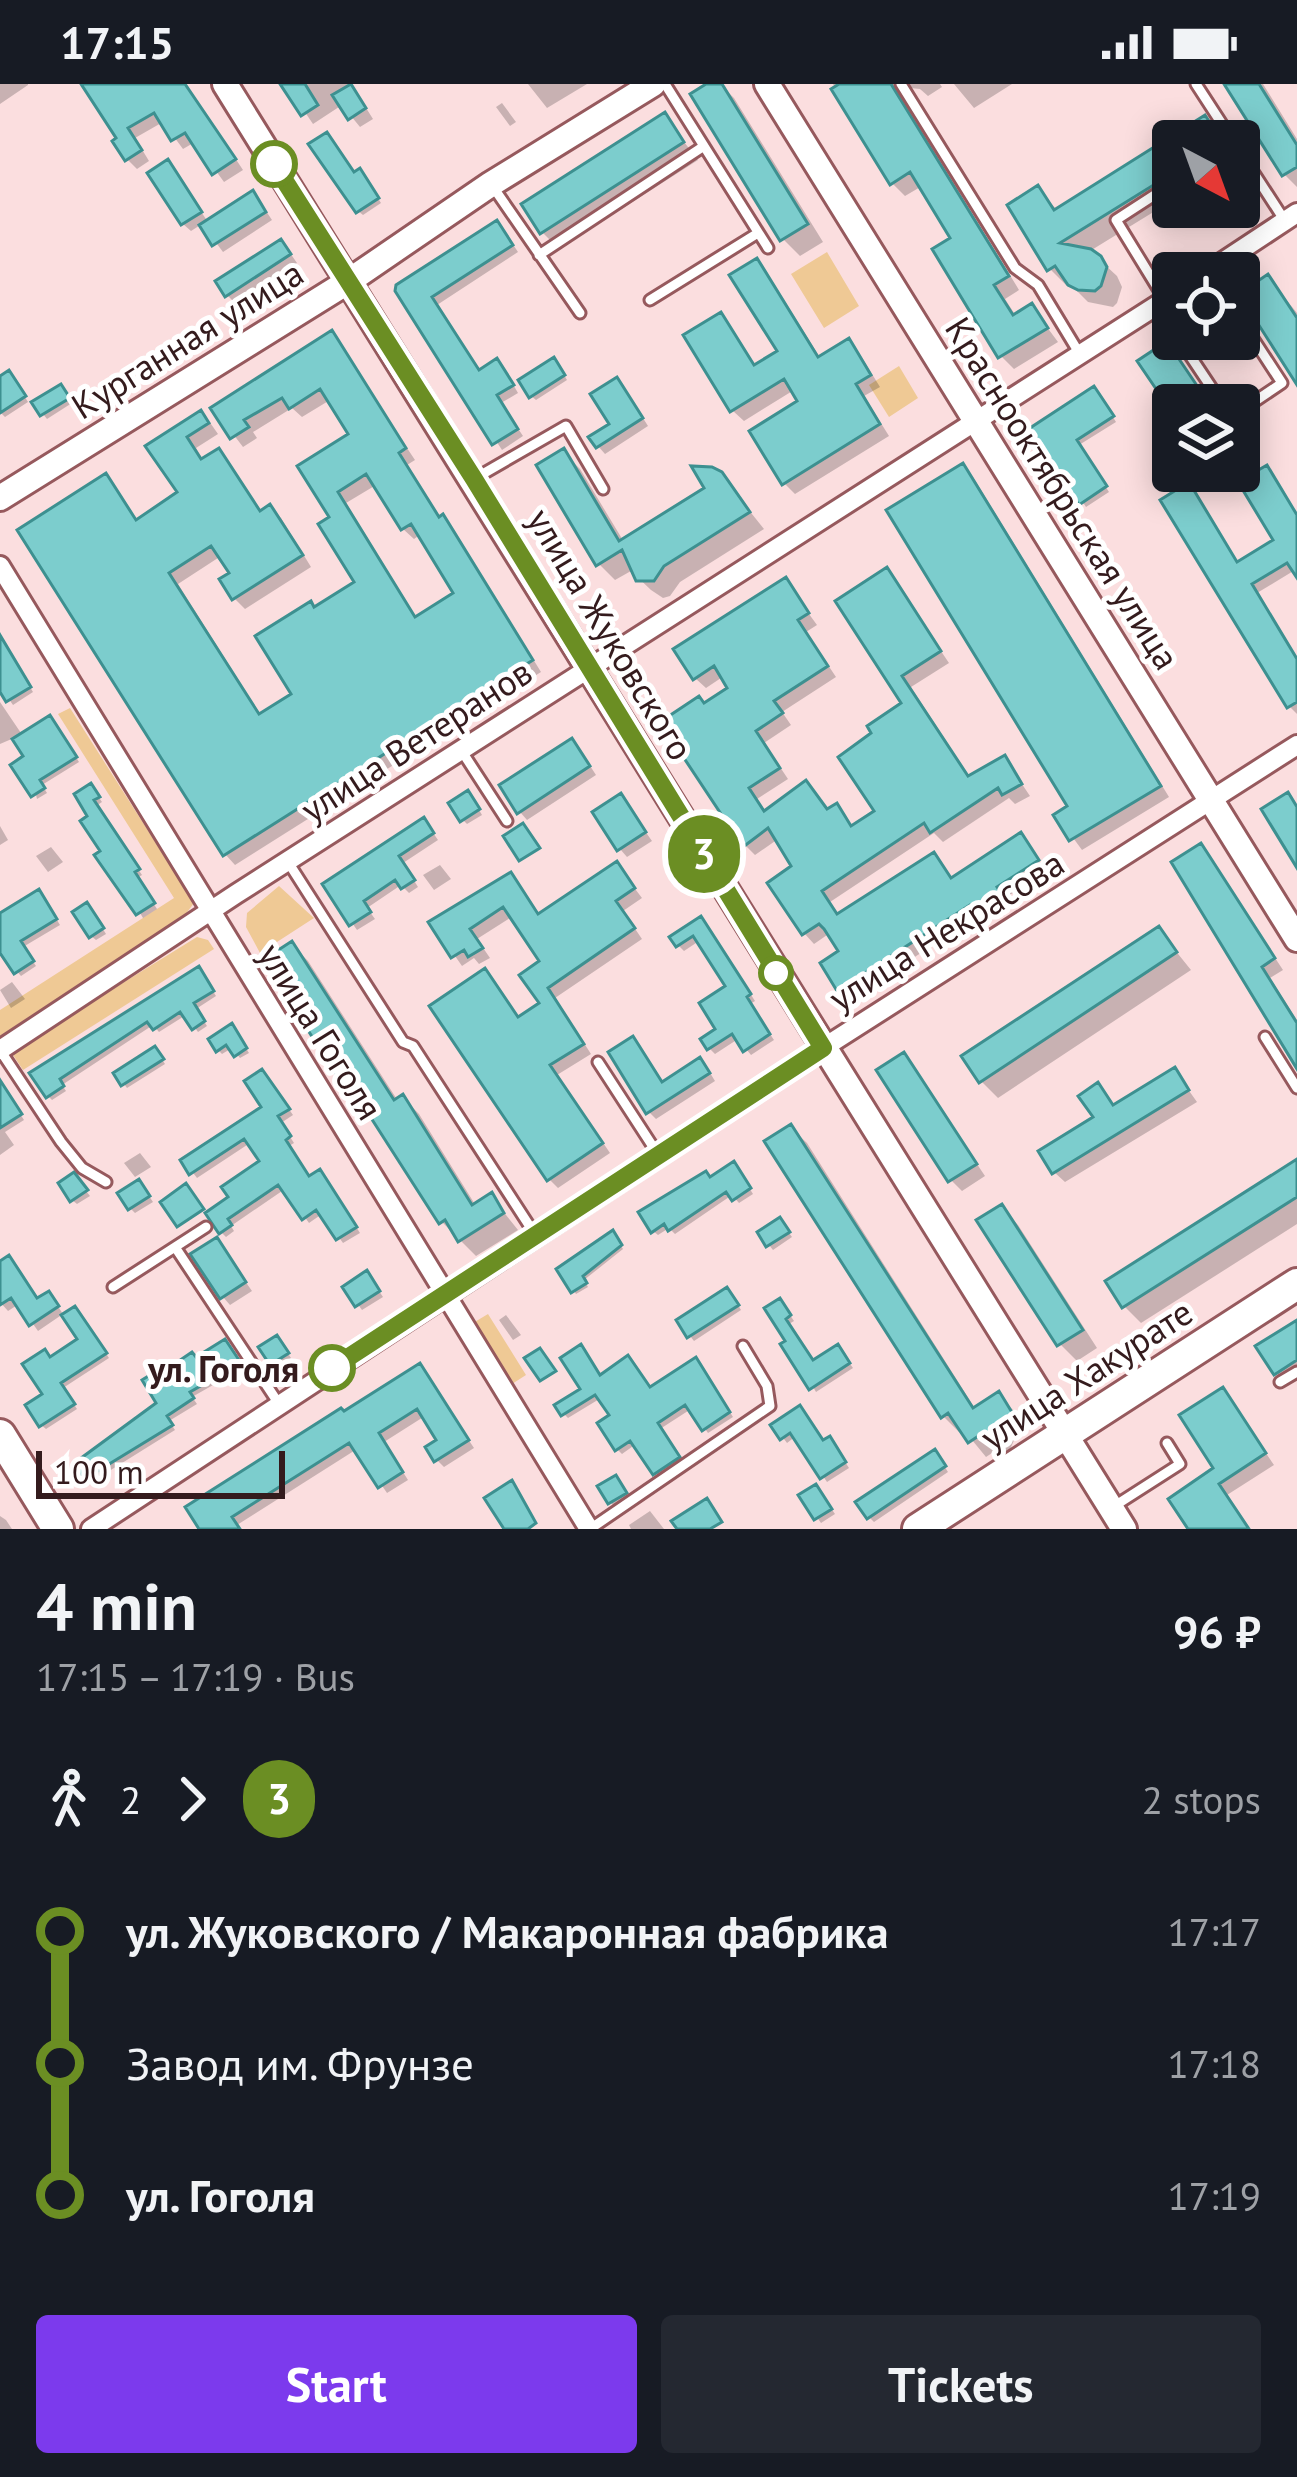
<!DOCTYPE html>
<html lang="en">
<head>
<meta charset="utf-8">
<style>
	:root { --surface:#171b24; --page:#242831; --text:#f1f3f6; --muted:#9ea1a6; --accent:#7c3aed }
	body { margin:0; font-family:"PT Sans",sans-serif; background:var(--page); color:var(--text); height:100vh; display:flex; flex-direction:column; font-size:45px; white-space:nowrap }
	* { box-sizing:border-box; margin:0 }
	p { font-size:39px; color:var(--muted) }
	.icon { flex:none; width:66px; height:66px; fill:none; stroke:currentColor; stroke-width:2; stroke-linecap:round; stroke-linejoin:round }
	.map { position:relative; height:1445px; overflow:hidden }
	.panel { display:flex; flex-direction:column; background:var(--surface); flex:1 }
	.panel>* { flex:none }
	.badge { padding:0 24px; border-radius:39px; font-size:42px; line-height:78px }
	.needle { width:78px; rotate:139deg }
	.controls { position:absolute; left:1152px; top:36px; display:grid; gap:24px }
	.controls a { display:grid; place-items:center; width:108px; height:108px; border-radius:12px; background:var(--surface); box-shadow:0 6px 30px #0003; font-size:60px }
	.scale { position:absolute; left:36px; bottom:30px; width:249px; box-sizing:border-box; padding-left:12px; border:6px solid #341b1d; border-top:0; font-size:33px; line-height:42px; white-space:nowrap; color:#341b1d; -webkit-text-stroke:9px #fff; paint-order:stroke }
	.map>.badge { position:absolute; translate:-50% -50%; box-shadow:0 0 0 6px #fff }
	.legs { display:flex; align-items:center; gap:18px; height:132px; padding:0 36px; font-size:39px }
	.legs p { margin-inline-start:auto }
	.head { display:flex; align-items:center; justify-content:space-between; height:204px; padding:0 36px }
	h1 { font-size:66px; font-weight:700; line-height:90px }
	.primary-button { display:flex; gap:24px; margin-top:auto; padding:24px 36px }
	.primary-button a { flex:1; height:138px; border-radius:12px; background:var(--accent); color:#fff; font-size:48px; font-weight:700; line-height:138px; text-align:center }
	.primary-button a+a { background:var(--page); color:var(--text) }
	ul { padding:0 36px; list-style:none }
	li { display:flex; align-items:center; gap:42px; height:132px; font-size:45px }
	li i { display:grid; place-items:center; width:18px; height:100%; margin:0 15px; background:currentColor }
	li i::after { content:''; width:30px; height:30px; margin:-15px; border:9px solid; border-radius:50%; background:var(--surface) }
	li p { margin-inline-start:auto }
	li:first-child i { background:linear-gradient(#0000 50%,currentColor 0) }
	li:last-child i { background:linear-gradient(currentColor 50%,#0000 0) }
	.status { display:flex; justify-content:space-between; align-items:center; height:84px; padding:0 60px; background:var(--surface); direction:ltr }
	.status svg { height:33px; fill:currentColor }
	.map>svg:first-child { display:block }
	.green { fill:#efc995 }
	.shadow { fill:#0003; fill-rule:evenodd }
	.building { fill:#7ccdcd; stroke:#3d9090; stroke-width:3; fill-rule:evenodd }
	.lines { fill:none; stroke-linecap:round; stroke-linejoin:round }
	.service-casing { stroke:#96595d; stroke-width:15 }
	.minor-casing { stroke:#96595d; stroke-width:24 }
	.tertiary-casing { stroke:#96595d; stroke-width:30 }
	.primary-casing { stroke:#96595d; stroke-width:36 }
	.service { stroke:#fff; stroke-width:9 }
	.minor { stroke:#fff; stroke-width:18 }
	.tertiary { stroke:#fff; stroke-width:24 }
	.primary { stroke:#fff; stroke-width:30 }
	.line-1-casing { stroke:#fff; stroke-width:27 }
	.line-1 { stroke:#6b8e23; stroke-width:18 }
	.stop-1-dot { fill:#fff; stroke:#6b8e23; stroke-width:6 }
	.labels { text-anchor:middle; dominant-baseline:central; stroke-width:10; stroke-linejoin:round; paint-order:stroke }
	.street-label { font-size:36px; fill:#341b1d; stroke:#fff }
	.stop-label { font-size:36px; font-weight:bold; fill:#341b1d; stroke:#fff; text-anchor:end }
</style>
</head>
<body>
<div class="status"><b>17:15</b><svg viewBox="0 0 49 12"><path d="M0 12V9h3v3zM5 12V6h3v6zM10 12V3h3v9zM15 12V0h3v12zM26 1h20v11H26zM47 4h2v5h-2z"/></svg></div>
<div class="map">
<svg width="1297" height="1445" viewBox="0 0 1297 1445">
	<rect width="100%" height="100%" fill="#fbdedf"/>
	<path class="green" d="M827 168 859 222 824 244 791 190Z
		M899 282 918 314 889 333 869 301Z
		M70 624 194 819 185 831 0 952V926L174 814 58 630Z
		M279 802 314 834 260 869 246 843 247 829Z
		M197 853 208 856 214 865 23 986 11 968Z
		M488 1230 526 1291 512 1300 473 1239Z"/>
	<path class="shadow" d="M0 0H28V1L0 20Z
		M84 0H186L243 86 224 98 195 58 183 65 163 38 135 54 149 77 137 85 127 75 120 55Z
		M286 0H351L373 35 360 43 342 21 313 40Z
		M528 0H587L547 24Z
		M712 0H720L734 14 823 158 800 172 783 155 694 11Z
		M833 0H940L942 3 928 12 920 5 910 4 905 20 1019 206 1005 215 1016 232 1032 223 1058 258 1014 285 1001 272 954 155 922 102 905 112 892 99Z
		M954 0H1012L974 24Z
		M1228 0H1263L1297 55V103L1284 90Z
		M502 19 516 38 510 42 496 23Z
		M664 32 698 76 559 165 542 148Z
		M1205 35 1225 57H1173V116L1090 167 1117 192 1122 203 1117 219 1113 223 1088 218 1070 200 1067 202 1050 185 1038 105 1058 127Z
		M168 79 208 138 260 118 272 136 223 168 202 140 191 147 183 140Z
		M354 92 364 93 381 119 363 131 358 127Z
		M504 147 518 168 437 221 480 288 504 285 518 309 501 319 523 352 502 366 398 207Z
		M288 166 297 179 235 219 227 211Z
		M756 178 767 189 821 275 848 258 859 269 880 303 864 312 889 352 795 410 784 399 802 318 794 306 744 337 733 327 687 252 721 232 757 283 781 268Z
		M1268 193 1297 229V293Z
		M331 250 415 376 407 381 441 435 453 445 541 588 235 781 225 770 106 392 138 438 181 409 149 363 201 330 211 340 218 350 196 364 204 377 219 368 262 429 270 424 281 434 311 483 245 525 234 514 233 490 221 472 178 500 261 632 295 611 315 526 358 499 333 434 301 383 352 351 330 316 302 333 292 324 253 348 257 354 243 363 214 325ZM376 401 403 445 414 455 421 450 458 510 417 535 346 419Z
		M558 281 567 296 536 316 531 312Z
		M13 294 28 318 5 333 0 328V295Z
		M624 304 648 342 605 370 598 362 613 340Z
		M65 308 72 319 47 335 43 330Z
		M1099 310 1116 338 1079 361 1109 408 1086 423 1034 345Z
		M563 368 580 385 624 458 708 405 720 390 764 445 680 498 670 512 663 514 651 506 631 487 615 496 599 480Z
		M963 383 973 393 1169 713 1082 766 1057 732 1071 723Z
		M1266 385 1297 430V489L1295 486 1257 509 1297 574V630L1289 622 1188 402 1239 480 1277 457Z
		M887 487 949 579 911 603 970 694 1005 675 1030 712 1015 720 1009 714 943 758 934 749 830 818 839 833 934 772 953 796 1021 752 1047 787 1005 814 1010 822 987 837 981 830 850 915 840 905 843 868 830 849 814 860 804 849 796 783 778 755 755 771 745 761 705 622 732 605 724 592 706 604 695 594 785 497 817 541 806 548 836 593 782 628 791 641 764 659 788 695 757 715 766 729 829 728 837 723 854 744 878 728 905 620Z
		M0 553 33 608 13 621 4 608Z
		M0 618 23 652 54 638 79 678 42 701 47 709 37 715 27 673 14 654 0 660Z
		M579 665 596 691 527 736 520 728Z
		M95 708 102 718 96 722 142 791 137 794 157 825 143 834 104 768 92 733 78 711Z
		M621 713 652 757 627 773 620 765Z
		M472 714 482 731 467 740 463 736Z
		M0 742 8 756 0 761Z
		M429 743 438 756 403 779 418 803 409 809 401 801 367 824 375 835 357 846 326 801Z
		M1201 762 1283 886 1270 894 1297 936V978Z
		M51 763 63 778 48 788 36 772Z
		M440 781 451 795 434 806 423 791Z
		M617 781 642 814 623 827 642 855 555 914 591 970 557 991 610 1069 558 1104 549 1095 520 936 543 920V878L513 832 477 855 490 874 479 880 474 874 462 882 432 839 510 792 540 833Z
		M43 813 60 841 23 863 36 882 21 892 0 868V832Z
		M91 826 106 850 96 856 91 852Z
		M706 841 755 917 750 920 774 956 751 971 738 955 715 970 709 964 720 946 729 903 699 857 684 867 678 861Z
		M1158 845 1191 886 998 1014 981 997Z
		M292 861 308 877 398 1017 403 1014 419 1030 476 1122 491 1112 518 1146 476 1172 442 1138 378 1040 362 1024Z
		M202 890 216 912 196 925 207 942 198 948 186 931 159 948 153 941 62 1001 66 1007 52 1016 48 1012 34 990Z
		M12 898 25 915 11 924 0 906Z
		M235 947 249 969 240 974 232 964 222 970 218 966Z
		M158 969 165 980 127 1004 124 1000 117 990Z
		M904 971 985 1092 962 1107 951 1096Z
		M707 984 715 997 656 1035 649 1028 663 1001Z
		M1175 987 1197 1018 1065 1098 1054 1088 1097 1034 1098 1002 1115 1023Z
		M267 994 293 1031 281 1039 294 1059 289 1062 310 1095 325 1094 360 1149 343 1159 322 1130 309 1139 285 1105 231 1142 234 1147 226 1153 221 1148 232 1114 263 1078 250 1059 197 1094 184 1077 265 1024Z
		M0 1016H11L24 1036 5 1048 14 1061 0 1071Z
		M791 1044 807 1059 976 1326 998 1311 1014 1327 1027 1346 1015 1354 1009 1368 995 1367 986 1373 963 1345 959 1348 943 1332Z
		M140 1069 151 1083 135 1093 124 1079Z
		M1297 1078V1140L1141 1239 1124 1222Z
		M738 1086 753 1110 739 1119 732 1111 675 1150 669 1144 658 1151 653 1147 711 1096Z
		M78 1097 90 1112 77 1120 72 1116Z
		M143 1103 153 1118 135 1129 130 1124Z
		M1001 1124 1018 1141 1097 1264 1077 1277 1060 1260Z
		M784 1142 792 1153 773 1166 769 1161Z
		M615 1153 623 1165 584 1196 588 1203 576 1210 560 1186Z
		M217 1157 252 1207 230 1221 223 1213Z
		M0 1180 38 1217 55 1218 63 1230 38 1247 19 1220 8 1227 0 1218Z
		M371 1195 383 1213 362 1226 346 1204Z
		M732 1211 741 1226 694 1257 690 1252Z
		M784 1222 794 1237 789 1240 814 1280 842 1269 853 1284 816 1308 768 1225Z
		M79 1230 109 1274 63 1304 77 1325 46 1345 41 1341 51 1276 81 1256Z
		M506 1231 521 1251 513 1256 499 1236Z
		M1297 1240V1286L1282 1295 1276 1289Z
		M281 1259 291 1274 277 1284 272 1279Z
		M229 1263 243 1284 192 1313 197 1320 169 1337 175 1346 90 1399 85 1394 196 1277Z
		M700 1281 733 1333 708 1349 691 1325 660 1345 682 1379 659 1394 636 1360 622 1370 617 1365 613 1332 601 1314 568 1334 564 1330 601 1294 651 1306Z
		M420 1283 474 1364 444 1383 437 1376 441 1357 425 1332 384 1358 408 1396 387 1409 357 1365 237 1441 203 1445 344 1331Z
		M1223 1307 1274 1381 1227 1411 1249 1445H1191L1217 1385Z
		M774 1342 834 1361 849 1384 827 1398 796 1352 787 1359Z
		M939 1374 948 1388 874 1438 869 1433Z
		M620 1399 629 1414 615 1423 610 1418Z
		M820 1408 835 1430 821 1439 802 1412Z
		M650 1427 664 1445H631L629 1441Z
		M0 1432 6 1436 12 1445H0Z"/>
	<path class="building" d="M81 0H185L236 75 212 91 185 49 171 57 154 29 128 44 142 66 125 77 112 57 116 54Z
		M280 0H305L318 21 301 32Z
		M351 0 366 24 348 36 332 11Z
		M706 0H722L808 140 780 157 690 10Z
		M839 0H891L1009 192 994 201 1013 231 1032 219 1048 244 998 274 932 165 950 154 910 88 890 101 831 5Z
		M1224 0H1259L1297 61V83L1282 92Z
		M665 28 684 58 540 150 521 120Z
		M1205 31 1222 57H1173V89L1060 159 1091 165 1101 172 1107 183 1101 202 1095 207 1078 206 1068 201 1055 182 1047 187 1007 121 1038 101 1054 126Z
		M327 48 354 88 360 84 379 114 356 129 308 60Z
		M168 75 202 128 181 141 147 89Z
		M253 106 266 128 212 162 199 141Z
		M497 136 513 161 432 213 479 286 497 274 514 301 497 311 518 345 492 361 395 207 396 201Z
		M281 155 291 170 225 213 215 197Z
		M757 174 818 273 849 254 871 291 856 300 880 340 782 401 749 347 797 317 784 295 730 328 683 251 721 228 754 281 777 267 729 191Z
		M1268 190 1297 234V301L1239 210Z
		M332 246 406 364 399 369 439 433 443 430 533 576 223 772 17 446 106 389 136 436 177 408 145 362 201 326 209 339 187 353 201 375 219 364 260 427 270 420 303 471 232 516 219 495 229 489 211 462 169 489 259 630 291 610 255 552 311 517 314 523 354 498 318 440 329 433 297 382 348 350 320 305 289 325 282 314 244 336 249 343 230 355 210 324ZM366 390 401 446 411 440 453 509 415 533 338 408Z
		M1167 257 1179 275 1210 321H1167L1137 277Z
		M554 273 565 291 529 314 518 296Z
		M9 286 26 312 0 329V292Z
		M617 293 643 334 596 364 588 353 609 340 590 310Z
		M61 300 70 314 40 332 31 318Z
		M1094 302 1114 332 1077 356 1107 402 1079 421 1030 344Z
		M564 364 619 457 704 404 691 382 712 383 722 388 750 428 664 482 654 497H636L622 466 596 482 536 381Z
		M963 379 1161 702 1069 757 1053 731 1067 722 886 426Z
		M1267 381 1297 431V494L1287 479 1252 500 1297 575V618L1287 624 1160 416 1189 398 1237 478 1273 456 1238 398Z
		M887 483 941 567 902 592 968 692 1005 671 1022 700 1002 711 998 704 930 749 924 739 822 807 837 830 934 768 951 794 1021 748 1039 776 997 803 1002 811 974 829 970 821 837 907 820 879 838 867 824 845 819 840 802 851 767 799 791 782 768 744 743 763 660 638 699 612 704 619 727 604 714 582 693 596 673 565 786 493 809 529 798 536 828 582 774 617 783 629 756 647 780 684 749 704 764 727 806 696 827 725 837 719 851 742 874 727 838 673 871 649 867 642 901 619 835 517Z
		M0 551 31 603 6 618 0 608Z
		M50 631 77 673 40 696 45 704 31 713 10 681 23 672 12 655Z
		M572 654 590 682 517 730 499 701Z
		M91 699 100 713 94 716 140 785 135 788 155 819 136 831 94 771 100 767 80 737 87 732 74 710Z
		M468 706 480 725 460 738 448 719Z
		M1288 708 1297 723V784L1261 725Z
		M621 709 646 748 617 767 592 728Z
		M424 733 434 749 399 772 415 796 401 805 395 796 364 817 371 828 349 842 322 800Z
		M523 739 540 764 519 777 503 752Z
		M1201 759 1275 874 1262 883 1297 939V985L1171 778Z
		M617 777 635 804 616 817 635 844 548 904 584 960 550 981 603 1059 547 1097 429 922 485 884 518 933 539 919 519 891 539 877 503 823 470 845 483 864 468 873 464 866 451 874 428 838 511 788 538 830Z
		M39 805 57 835 21 857 34 877 14 890 0 869V829Z
		M87 818 104 844 89 854 72 828Z
		M701 832 751 910 747 913 770 950 743 968 732 950 707 966 700 955 715 945 699 919 725 902 693 852 676 863 669 853Z
		M1159 842 1177 868 979 999 961 972Z
		M292 857 394 1016 403 1010 472 1121 492 1108 504 1129 458 1158 445 1136 439 1140 364 1023 359 1026 263 876Z
		M199 882 214 907 194 919 205 937 192 946 180 928 153 946 147 938 60 995 64 1002 46 1014 29 989Z
		M232 939 247 964 234 973 226 961 216 968 208 955Z
		M633 952 662 998 700 973 710 989 646 1030 608 968Z
		M155 962 164 975 121 1002 113 989Z
		M904 968 977 1080 948 1098 876 986Z
		M1175 983 1189 1006 1052 1090 1038 1067 1093 1033 1078 1012 1098 998 1113 1021Z
		M262 985 290 1025 278 1032 291 1052 286 1056 309 1092 320 1085 357 1143 336 1156 316 1126 302 1136 278 1101 228 1135 232 1141 219 1150 205 1129 228 1113 221 1103 259 1077 244 1055 189 1091 180 1076 261 1023 244 997Z
		M0 996 22 1030 0 1044Z
		M791 1040 973 1324 999 1307 1013 1330 1000 1338 993 1353 983 1356 977 1353 968 1359 948 1329 941 1334 764 1057Z
		M1297 1075V1113L1122 1224 1105 1197Z
		M734 1077 751 1104 732 1117 726 1108 668 1147 664 1140 651 1149 638 1128 706 1087 710 1093Z
		M74 1088 88 1106 70 1118 58 1099Z
		M139 1095 150 1112 128 1126 117 1109Z
		M186 1099 204 1125 177 1143 160 1118Z
		M1002 1120 1083 1246 1057 1262 976 1136Z
		M780 1133 790 1148 766 1163 757 1148Z
		M613 1146 622 1161 583 1192 587 1199 571 1209 556 1185Z
		M217 1153 246 1198 220 1215 190 1170Z
		M9 1171 37 1214 49 1207 59 1222 29 1242 11 1214 0 1221V1177Z
		M367 1186 380 1207 355 1223 342 1203Z
		M727 1203 739 1221 687 1254 676 1236Z
		M780 1214 791 1231 786 1235 813 1276 838 1260 850 1279 809 1306 780 1260 785 1257 764 1224Z
		M75 1222 107 1269 61 1299 75 1320 39 1343 25 1321 42 1310 22 1280 45 1265 50 1273 77 1255 61 1231Z
		M1297 1236V1276L1274 1291 1255 1262Z
		M277 1251 289 1269 270 1281 258 1263Z
		M225 1255 241 1279 190 1308 194 1314 167 1332 173 1341 83 1396 73 1380 156 1319 142 1296 171 1278 173 1281 192 1268 196 1273Z
		M581 1260 600 1291 628 1271 650 1303 696 1273 730 1328 702 1347 685 1321 658 1339 680 1373 653 1391 630 1357 615 1367 597 1339 609 1331 595 1311 561 1332 554 1321 580 1305 560 1274Z
		M540 1264 556 1287 540 1297 524 1274Z
		M420 1279 469 1356 434 1378 425 1363 436 1356 417 1325 379 1349 403 1388 378 1404 349 1359 232 1433 240 1445H199L185 1423 341 1324 344 1327Z
		M1223 1303 1266 1369 1219 1400 1249 1445H1188L1168 1415 1213 1384 1179 1331Z
		M800 1321 823 1356 830 1352 846 1378 820 1395 790 1349 780 1356 770 1341Z
		M935 1365 946 1382 867 1435 855 1418Z
		M616 1391 627 1409 608 1420 597 1402Z
		M512 1396 536 1439 528 1445H504L484 1414Z
		M816 1400 832 1425 814 1436 798 1411Z
		M707 1414 722 1438 710 1445H677L671 1437Z"/>
	<g class="lines">
		<g class="service-casing">
			<path id="service" d="M665 0 768 164
				M901 0 1015 184 1038 201 1081 272
				M1196 0 1233 57
				M1239 66 1285 137
				M491 100 580 229
				M539 171 704 62
				M650 216 758 149
				M1165 216 1116 136 1173 99
				M1157 221 1173 246
				M1239 233 1282 299 1239 328
				M1179 255 1223 321
				M474 395 566 342 603 405
				M461 666 507 737
				M288 778 403 958 413 962 536 1152
				M1265 953 1297 1004
				M0 966 61 1058 82 1084 106 1098
				M598 978 659 1072
				M175 1163 206 1143
				M113 1203 175 1163 279 1320
				M1280 1298 1297 1288
				M1116 1421 1180 1380 1167 1359
				M590 1445 770 1322 767 1302 743 1262"/>
		</g>
		<g class="minor-casing">
			<path id="minor" d="M1206 189 1297 129
				M0 482 589 1445
				M0 966 236 810 1173 211
				M91 1445 823 964 1297 661"/>
		</g>
		<g class="tertiary-casing">
			<path id="tertiary" d="M225 0 1124 1445
				M767 0 1297 855
				M0 414 349 197 491 100 653 0"/>
		</g>
		<g class="primary-casing">
			<path id="primary" d="M0 1351 58 1445
				M918 1445 1297 1200"/>
		</g>
		<use href="#service" class="service"/>
		<use href="#minor" class="minor"/>
		<use href="#tertiary" class="tertiary"/>
		<use href="#primary" class="primary"/>
	</g>
	<g class="lines">
		<g class="line-1-casing">
			<path id="line-1" d="M274 80 474 395 823 964 332 1284"/>
		</g>
		<use href="#line-1" class="line-1"/>
	</g>
	<g class="stop-1-dot">
		<circle cx="274" cy="80" r="21"/>
		<circle cx="776" cy="889" r="15"/>
		<circle cx="332" cy="1284" r="21"/>
	</g>
	<g class="labels">
		<g class="street-label">
			<text transform="translate(187 255) rotate(-32)">Курганная улица</text>
			<text transform="translate(1063 409) rotate(58)">Краснооктябрьская улица</text>
			<text transform="translate(611 550) rotate(59)">улица Жуковского</text>
			<text transform="translate(416 656) rotate(-33)">улица Ветеранов</text>
			<text transform="translate(946 846) rotate(-32)">улица Некрасова</text>
			<text transform="translate(321 947) rotate(58)">улица Гоголя</text>
			<text transform="translate(1086 1290) rotate(-33)">улица Хакурате</text>
		</g>
		<g class="stop-label">
			<text x="299" y="1284">ул. Гоголя</text>
		</g>
	</g>
</svg>
<div class="controls">
<a><svg class="needle" viewBox="-14 -14 28 28"><path d="M0-13l5 13h-10z" fill="#e53935"/><path d="M0 13l5-13h-10z" fill="#9ea1a6"/></svg></a>
<a><svg class="icon" aria-label="locate" viewBox="0 0 24 24"><circle cx="12" cy="12" r="6"/><path d="M12 2v4M12 18v4M2 12h4M18 12h4"/></svg></a>
<a><svg class="icon" aria-label="layers" viewBox="0 0 24 24"><path d="M12 4l9 5-9 5-9-5zM3 14l9 5 9-5"/></svg></a>
</div>
<div class="scale">100 m</div>
<b class="badge" style="left:704px;top:770px;background:#6b8e23;color:#fff">3</b>
</div>
<section class="panel">
<div class="head"><div><h1>4 min</h1><p>17:15 – 17:19 · Bus</p></div><b>96 ₽</b></div>
<div class="legs"><svg class="icon" aria-label="walk" viewBox="0 0 24 24"><circle cx="13" cy="4" r="2"/><path d="M13 8l-2 6 4 7M11 14l-3 7M7 12l3-4h3l4 4"/></svg>2<svg class="icon" aria-label="forward" viewBox="0 0 24 24"><path d="M9 5l7 7-7 7"/></svg><b class="badge" style="background:#6b8e23;color:#fff">3</b><p>2 stops</p></div>
<ul>
<li><i style="color:#6b8e23"></i><b>ул. Жуковского / Макаронная фабрика</b><p>17:17</p></li>
<li><i style="color:#6b8e23"></i><span>Завод им. Фрунзе</span><p>17:18</p></li>
<li><i style="color:#6b8e23"></i><b>ул. Гоголя</b><p>17:19</p></li>
</ul>
<div class="primary-button"><a>Start</a><a>Tickets</a></div>
</section>
</body>
</html>
